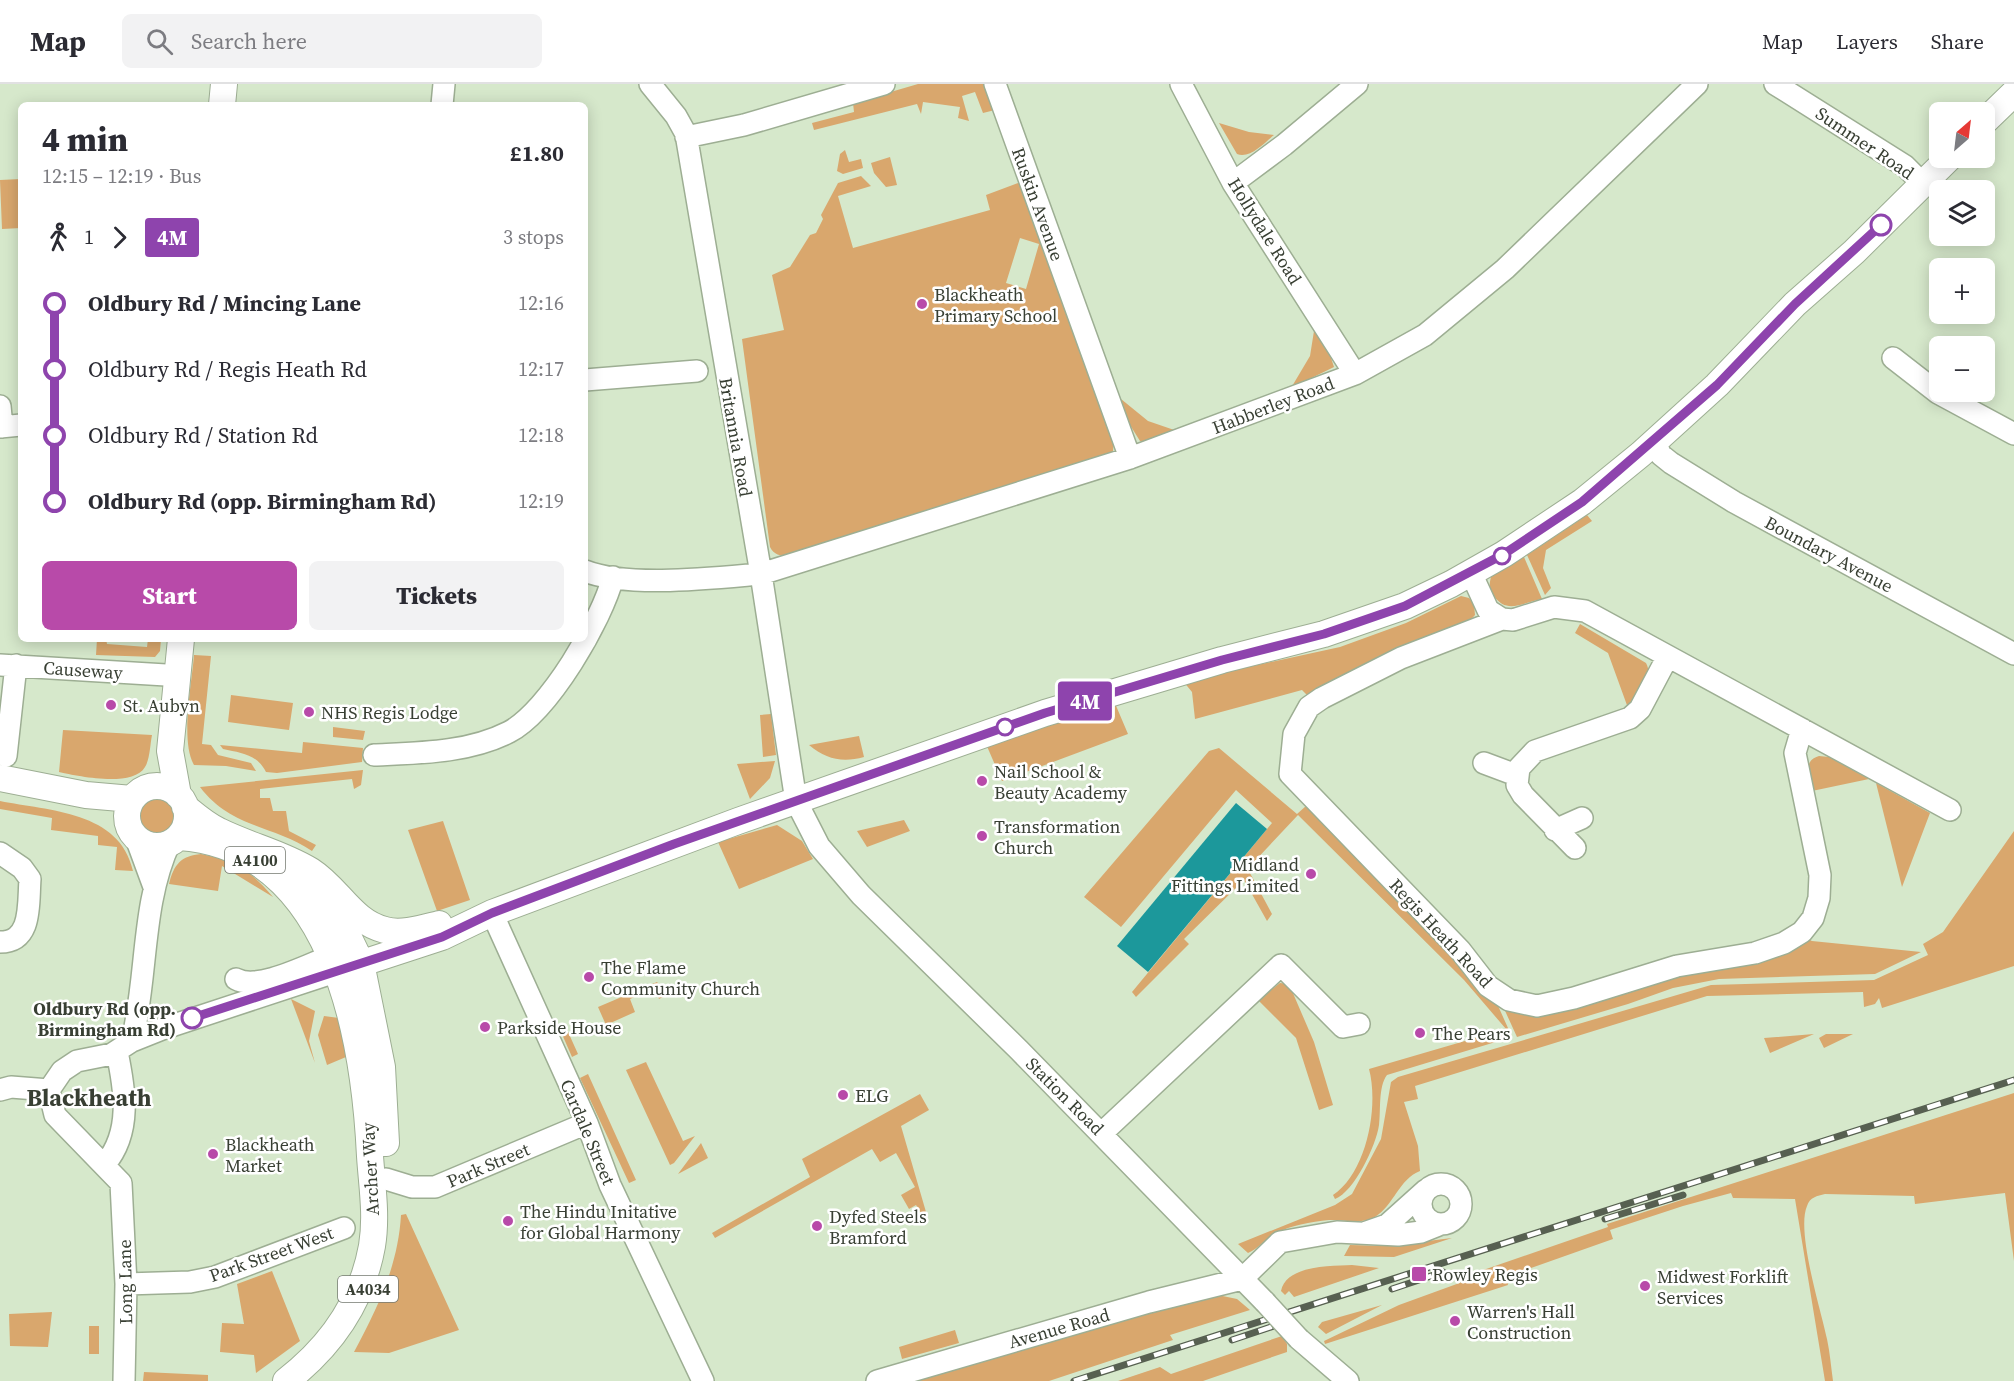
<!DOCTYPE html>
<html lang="en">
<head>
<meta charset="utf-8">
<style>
	:root { --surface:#fff; --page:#f2f2f3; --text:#2b2b33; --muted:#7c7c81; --line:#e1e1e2; --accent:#b84aa9 }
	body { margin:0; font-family:"Source Serif 4",serif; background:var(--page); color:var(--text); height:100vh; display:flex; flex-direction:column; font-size:22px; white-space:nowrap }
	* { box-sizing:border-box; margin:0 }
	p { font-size:20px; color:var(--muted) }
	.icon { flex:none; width:33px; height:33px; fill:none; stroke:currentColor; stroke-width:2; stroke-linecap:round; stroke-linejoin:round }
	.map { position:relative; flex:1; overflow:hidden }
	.panel { position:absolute; left:18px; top:18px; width:570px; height:540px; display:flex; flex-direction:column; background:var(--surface); border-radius:9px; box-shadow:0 3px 15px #0003 }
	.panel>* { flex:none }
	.badge { padding:0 12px; border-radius:4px; font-size:21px; line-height:39px }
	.needle { width:39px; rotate:28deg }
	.controls { position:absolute; left:1929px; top:18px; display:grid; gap:12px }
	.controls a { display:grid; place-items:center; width:66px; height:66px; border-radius:9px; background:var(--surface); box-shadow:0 3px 15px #0003; font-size:30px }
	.map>.badge { position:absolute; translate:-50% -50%; box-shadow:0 0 0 3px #fff }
	.legs { display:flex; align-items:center; gap:9px; height:66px; padding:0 24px; font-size:20px }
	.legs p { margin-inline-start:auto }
	.overview { display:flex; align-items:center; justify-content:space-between; height:102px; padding:0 24px }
	h1 { font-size:33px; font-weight:800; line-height:45px }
	.button { display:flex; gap:12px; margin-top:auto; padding:12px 24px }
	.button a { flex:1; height:69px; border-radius:9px; background:var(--accent); color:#fff; font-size:24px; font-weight:800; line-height:69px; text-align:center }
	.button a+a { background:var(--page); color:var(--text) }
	ul { padding:0 24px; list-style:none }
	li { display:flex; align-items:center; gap:21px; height:66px; font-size:22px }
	li i { display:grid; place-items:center; width:9px; height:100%; margin:0 8px; background:currentColor }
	li i::after { content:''; width:15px; height:15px; margin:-8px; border:4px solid; border-radius:50%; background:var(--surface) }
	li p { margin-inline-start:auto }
	li:first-child i { background:linear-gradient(#0000 50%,currentColor 0) }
	li:last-child i { background:linear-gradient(currentColor 50%,#0000 0) }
	header { display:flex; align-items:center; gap:36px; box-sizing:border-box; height:84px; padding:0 30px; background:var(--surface); border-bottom:2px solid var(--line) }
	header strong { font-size:28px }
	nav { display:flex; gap:33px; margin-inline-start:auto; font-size:21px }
	.search { width:420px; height:54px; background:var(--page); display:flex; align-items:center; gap:15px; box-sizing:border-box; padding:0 21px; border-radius:9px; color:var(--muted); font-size:22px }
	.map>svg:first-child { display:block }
	.green { fill:#d9a76d; fill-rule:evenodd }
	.water { fill:#1c989b }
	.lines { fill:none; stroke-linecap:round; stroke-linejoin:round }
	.minor-casing { stroke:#9dae93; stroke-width:24 }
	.major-casing { stroke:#9dae93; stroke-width:28 }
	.minor { stroke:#fff; stroke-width:21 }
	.major { stroke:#fff; stroke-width:26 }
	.rail-casing { stroke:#576051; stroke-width:7 }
	.rail { stroke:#fff; stroke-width:4.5; stroke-dasharray:14; stroke-linecap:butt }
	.minor-bridge-casing { stroke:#9dae93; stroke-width:24; stroke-linecap:butt }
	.minor-bridge { stroke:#fff; stroke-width:21 }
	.line-1-casing { stroke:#fff; stroke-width:14 }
	.line-1 { stroke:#8e44ad; stroke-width:9 }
	.stop-1-dot { fill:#fff; stroke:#8e44ad; stroke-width:3 }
	.poi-dot { fill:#b84aa9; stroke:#fff; stroke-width:2 }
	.labels { text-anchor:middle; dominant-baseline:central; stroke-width:5; stroke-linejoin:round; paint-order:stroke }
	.shield { fill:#fff; stroke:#747970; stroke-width:1.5 }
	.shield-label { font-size:16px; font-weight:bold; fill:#383f33 }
	.street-label { font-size:18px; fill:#383f33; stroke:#fff }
	.poi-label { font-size:18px; fill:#383f33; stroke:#fff; text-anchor:start }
	.stop-label { font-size:18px; font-weight:bold; fill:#383f33; stroke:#fff; text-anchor:end }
	.district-label { font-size:24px; font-weight:bold; fill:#383f33; stroke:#fff }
</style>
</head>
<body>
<header>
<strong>Map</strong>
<div class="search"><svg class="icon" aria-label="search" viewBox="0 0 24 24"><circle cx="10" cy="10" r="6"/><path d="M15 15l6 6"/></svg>Search here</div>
<nav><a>Map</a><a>Layers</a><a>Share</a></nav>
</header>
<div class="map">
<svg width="2014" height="1297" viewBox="0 0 2014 1297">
	<rect width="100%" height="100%" fill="#d6e8cb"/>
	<path class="green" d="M918 0H986L995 26 983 29 975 8 962 12 969 37 958 34 960 23 923 18 921 30 917 20 814 46 812 39 854 28 853 19Z
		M1219 39 1249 48 1274 51C1264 59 1250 75 1237 70Z
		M845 66 849 78 861 75 863 84 843 90 837 87 840 70Z
		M890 73 897 101 886 103 874 89 871 79Z
		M861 92 871 102 838 112 853 164 990 126 986 111 1021 98 1114 352 1113 368 789 472C780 472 774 471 770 463L742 255 784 246 772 191 790 183 810 151 816 149 823 135 821 131 838 99ZM1020 154 1039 160 1026 205 1006 199Z
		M21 95V144L2 145 0 96Z
		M1314 247 1329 268 1334 283 1291 304 1310 272Z
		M1121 315 1148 337 1180 348 1148 359 1140 357 1130 341Z
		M1587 431 1592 437 1546 466 1543 484 1551 504 1545 511 1527 471Z
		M1524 473 1542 515C1523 518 1507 531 1494 512 1489 506 1489 501 1491 493Z
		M1461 512 1469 514 1474 520 1475 531 1467 540 1308 612 1302 606 1195 635 1192 608 1183 597 1340 563 1406 539Z
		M1580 540 1646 579C1655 596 1638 611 1628 624L1608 569 1575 549Z
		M97 555H106L107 560 147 563 148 555H161L160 567 155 573 96 571Z
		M194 571 211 572 202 660 211 661 218 671 251 679 256 687 226 682 194 681C180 657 192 599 194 571Z
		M231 611 293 619 289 646 228 638Z
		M1114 617 1128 650 1002 697 986 660Z
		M771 630 776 671 763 673 760 631Z
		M333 643 365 647 363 656 333 653Z
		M63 646 152 651C150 661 150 675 145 683 133 704 77 692 59 688Z
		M859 652 864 673C842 679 826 675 809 661Z
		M303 658 363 664 362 678 277 689 266 688C257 670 241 669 223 665L220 661 302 669Z
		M1219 664 1297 730 1306 722 1317 731 1495 915 1512 953 1387 991C1378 1003 1381 1026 1379 1041 1376 1062 1354 1108 1335 1115L1333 1111C1367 1088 1379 1022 1369 985L1506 945 1464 896 1298 731 1252 780 1243 776 1272 830 1267 837 1244 796 1184 855 1189 860 1136 913 1132 908 1272 739 1236 706 1121 843 1084 813 1209 667Z
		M1819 672 1829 673 1869 695 1812 707C1809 693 1802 677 1819 672Z
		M775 677 770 694 750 715 737 680Z
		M363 686 361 701 354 705 352 695 260 705V714H270L273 727H286L289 747 316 761 312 767C273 741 231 744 200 703Z
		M1876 699 1930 729 1902 803Z
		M136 732a21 21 0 1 1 42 0a21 21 0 1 1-42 0Z
		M0 717C49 727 120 727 133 787L115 786 117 763 98 761V752L51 746 52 734 0 725Z
		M904 736 910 747 867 763 857 747Z
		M443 737 470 816 437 827 408 746Z
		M777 741 802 757 813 775 739 805 718 758Z
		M2014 747V882L1882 924 1879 914 1875 920 1864 923 1863 908 1707 912 1415 1002 1418 1015 1404 1018 1418 1062 1420 1087C1399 1095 1394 1121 1375 1133 1362 1141 1343 1135 1329 1136 1311 1138 1290 1141 1275 1150 1265 1155 1259 1164 1248 1169L1238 1160 1335 1121 1352 1110 1381 1055 1391 998 1398 993 1711 901 1874 896 1928 871 1923 860 1943 848Z
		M201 770C236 777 250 786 273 813L222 782 218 807 169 800C174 780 181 772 201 770Z
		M1806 854 1812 857 1921 868 1875 890 1719 895 1673 904 1628 920 1517 953 1501 918 1750 879 1786 868Z
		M657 898 667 911 659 915 654 904 630 915 635 928 606 941 598 923Z
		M1280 899 1289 900 1314 958 1333 1021 1319 1026 1296 954 1258 916Z
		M291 915 315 927 309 957 315 979Z
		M324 932 339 934 346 973 327 981 318 951Z
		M564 939 578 970 572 973 558 941Z
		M1814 950 1770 969 1764 954Z
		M1826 950H1853L1824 964 1819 954Z
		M646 978 683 1057 695 1052 674 1079 670 1081 626 986Z
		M588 990 636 1096 629 1099 580 994Z
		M2014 1009V1177L2005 1109 1915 1120 1914 1112 1825 1110C1817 1112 1810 1113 1807 1122 1796 1148 1821 1226 1827 1255 1830 1269 1831 1283 1833 1297H1825L1795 1115 1733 1114 1731 1109 1683 1122 1610 1146 1613 1155 1506 1193 1508 1201 1325 1260 1324 1257 1399 1221 1465 1197 1463 1193 1608 1143 1607 1140Z
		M920 1010 929 1026 901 1042 926 1128 921 1129 916 1121 909 1125 901 1111 915 1103 896 1069 880 1078 872 1065 715 1154 712 1149 810 1093 802 1075Z
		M701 1059 708 1074 678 1090Z
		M406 1130 459 1246 389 1269 354 1268C378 1223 398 1182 401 1131Z
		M1452 1154 1394 1173 1344 1172 1350 1161 1387 1162Z
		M1352 1181 1379 1184 1294 1213 1289 1207 1285 1211 1281 1207C1286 1181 1331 1182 1352 1181Z
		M272 1187 300 1257 256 1289 254 1271 220 1268 222 1239 244 1240 237 1200Z
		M1213 1210 1237 1215 1250 1226 1170 1251 1173 1256 1049 1297H909Z
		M1382 1221 1326 1250 1318 1243 1322 1238Z
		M52 1228 48 1263 10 1262 9 1230Z
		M89 1242H99V1270H89Z
		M955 1246 959 1259 902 1275 899 1263Z
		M1282 1252 1287 1260V1268L1203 1297H1118L1160 1283 1171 1290Z
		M144 1288 208 1291V1297H143Z"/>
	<path class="water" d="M1236 719 1267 745 1148 888 1117 862Z"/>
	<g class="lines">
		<g class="minor-casing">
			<path id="minor" d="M650 0 676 32 686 50 761 490 796 717 819 762 861 811 1019 966 1265 1218
				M995 0 1130 374
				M1181 0 1233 99 1355 290
				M1775 0 1905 82 1923 100
				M442 21 444 0
				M686 53 744 41 884 0
				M1233 99 1284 61 1357 0
				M1893 274 1938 309 2014 350
				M585 296 697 287
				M0 322 2 343
				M0 343 21 341
				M1654 358 1661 371 1671 379 1734 418 2014 570
				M585 487C628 504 714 494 761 490L1130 374 1355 290 1425 251 1505 185 1697 0
				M1471 489 1488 526 1502 535 1513 536 1554 523 1585 527 1950 726
				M1502 535 1401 574 1322 614 1309 623 1294 650 1290 690 1460 866 1488 902 1509 916 1537 922 1574 914 1677 882 1755 869 1784 859 1802 848 1813 834 1819 814 1820 791 1795 669 1802 645
				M0 581 166 591
				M374 671C418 669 468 669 509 648 549 627 602 536 613 493
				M6 672 16 581
				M1484 679 1516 691
				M1555 746 1582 734
				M136 754 154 803
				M1575 764 1523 711 1517 701 1519 684 1535 667 1630 634 1640 625 1667 574
				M0 769 22 784 30 795C28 819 33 858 0 858
				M492 829 587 1039 610 1101 703 1297
				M236 895C258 907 307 881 331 872
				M132 957C148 891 141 820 170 758
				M0 1006 11 1003 49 1006
				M1102 1049 1281 881 1343 943 1359 940
				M105 1080C132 1048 125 1006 117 968
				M386 1095 412 1103H435L587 1039
				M1421 1120a20 20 0 1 1 40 0a20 20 0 1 1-40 0Z
				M1367 1148 1387 1141 1426 1106
				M126 1200 190 1198 215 1193 344 1144
				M1299 1255 1348 1297
				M124 1297 126 1200 121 1099 55 1031 49 1006 62 987 77 977 112 970 132 957 162 945 338 887
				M877 1297 1149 1218 1242 1195 1280 1158 1337 1148 1398 1151 1421 1148 1441 1140"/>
		</g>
		<g class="major-casing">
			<path id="major" d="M222 21 224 0
				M1984 38 2014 9
				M0 694 86 711 132 715
				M127 732a30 30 0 1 1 60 0a30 30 0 1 1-60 0Z
				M178 711 170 667 181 555
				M185 723C196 732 206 741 219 747 249 762 282 769 311 787 339 805 352 838 385 846 401 851 423 844 439 840
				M179 753C332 763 364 949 370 1072 372 1102 377 1132 372 1162 362 1218 330 1263 286 1297
				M303 799 348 852 361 879 382 983 386 1059
				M338 887 442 853 492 829 738 737 1045 629 1222 576 1324 550 1405 522 1451 500 1504 470 1582 418 1641 370 1717 301 1795 220 1854 168 1949 74"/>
		</g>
		<use href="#minor" class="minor"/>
		<use href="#major" class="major"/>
		<g class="rail-casing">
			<path id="rail" d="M1605 1135 1683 1111
				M1392 1205 1443 1188
				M1232 1256 1277 1241
				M1074 1297 2014 996"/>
		</g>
		<use href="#rail" class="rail"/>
		<g class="minor-bridge-casing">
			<path id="minor-bridge" d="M1265 1218 1299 1255"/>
		</g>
		<use href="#minor-bridge" class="minor-bridge"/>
	</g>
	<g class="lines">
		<g class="line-1-casing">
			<path id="line-1" d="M192 934 442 853 492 829 674 760 1045 629 1222 576 1324 550 1405 522 1504 470 1582 418 1717 301 1795 220 1881 141"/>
		</g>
		<use href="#line-1" class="line-1"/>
	</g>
	<g class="stop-1-dot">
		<circle cx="1881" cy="141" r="10"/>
		<circle cx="1502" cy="472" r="8"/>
		<circle cx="1005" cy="643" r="8"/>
		<circle cx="192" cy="934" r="10"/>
	</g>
	<g class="poi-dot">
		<circle cx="922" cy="220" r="6"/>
		<circle cx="111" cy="621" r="6"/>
		<circle cx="309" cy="628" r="6"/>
		<circle cx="982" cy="697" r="6"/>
		<circle cx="982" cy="752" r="6"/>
		<circle cx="1311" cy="790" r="6"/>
		<circle cx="589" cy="893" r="6"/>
		<circle cx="485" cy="943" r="6"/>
		<circle cx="1420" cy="949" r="6"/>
		<circle cx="843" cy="1011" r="6"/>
		<circle cx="213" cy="1070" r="6"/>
		<circle cx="508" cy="1137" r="6"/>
		<circle cx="817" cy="1142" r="6"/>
		<rect x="1411" y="1182" width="16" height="16" rx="3"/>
		<circle cx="1645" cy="1202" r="6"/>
		<circle cx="1455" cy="1237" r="6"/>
	</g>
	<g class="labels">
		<g class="shield">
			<rect x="225" y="763" width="60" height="26" rx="4.5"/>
			<rect x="338" y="1192" width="60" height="26" rx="4.5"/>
		</g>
		<g class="shield-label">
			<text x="255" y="776">A4100</text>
			<text x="368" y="1205">A4034</text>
		</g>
		<g class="street-label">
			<text transform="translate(1865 59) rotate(34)">Summer Road</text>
			<text transform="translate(1038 120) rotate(70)">Ruskin Avenue</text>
			<text transform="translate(1265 147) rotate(58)">Hollydale Road</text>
			<text transform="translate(1273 321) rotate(-21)">Habberley Road</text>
			<text transform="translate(736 353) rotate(80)">Britannia Road</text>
			<text transform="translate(1829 470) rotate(28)">Boundary Avenue</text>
			<text transform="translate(83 586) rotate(4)">Causeway</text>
			<text transform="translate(1441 849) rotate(47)">Regis Heath Road</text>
			<text transform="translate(1065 1012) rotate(45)">Station Road</text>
			<text transform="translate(588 1048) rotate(67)">Cardale Street</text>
			<text transform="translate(488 1081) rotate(-23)">Park Street</text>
			<text transform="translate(370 1085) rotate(-93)">Archer Way</text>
			<text transform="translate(271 1170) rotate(-20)">Park Street West</text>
			<text transform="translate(125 1198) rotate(-91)">Long Lane</text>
			<text transform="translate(1059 1244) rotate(-16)">Avenue Road</text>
		</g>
		<g class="poi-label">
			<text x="934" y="210">Blackheath<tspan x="934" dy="21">Primary School</tspan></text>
			<text x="123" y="621">St. Aubyn</text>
			<text x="321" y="628">NHS Regis Lodge</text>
			<text x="994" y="687">Nail School &amp;<tspan x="994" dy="21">Beauty Academy</tspan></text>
			<text x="994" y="742">Transformation<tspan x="994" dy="21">Church</tspan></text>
			<text x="1299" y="780" text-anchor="end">Midland<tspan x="1299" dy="21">Fittings Limited</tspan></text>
			<text x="601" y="883">The Flame<tspan x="601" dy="21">Community Church</tspan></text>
			<text x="497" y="943">Parkside House</text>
			<text x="1432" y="949">The Pears</text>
			<text x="855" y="1011">ELG</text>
			<text x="225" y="1060">Blackheath<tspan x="225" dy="21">Market</tspan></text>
			<text x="520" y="1127">The Hindu Initative<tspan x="520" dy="21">for Global Harmony</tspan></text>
			<text x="829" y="1132">Dyfed Steels<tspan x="829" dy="21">Bramford</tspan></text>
			<text x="1432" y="1190">Rowley Regis</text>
			<text x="1657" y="1192">Midwest Forklift<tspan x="1657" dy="21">Services</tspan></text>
			<text x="1467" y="1227">Warren's Hall<tspan x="1467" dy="21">Construction</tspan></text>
		</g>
		<g class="stop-label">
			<text x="176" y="924">Oldbury Rd (opp.<tspan x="176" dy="21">Birmingham Rd)</tspan></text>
		</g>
		<g class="district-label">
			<text x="89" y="1013">Blackheath</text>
		</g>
	</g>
</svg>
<div class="controls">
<a><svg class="needle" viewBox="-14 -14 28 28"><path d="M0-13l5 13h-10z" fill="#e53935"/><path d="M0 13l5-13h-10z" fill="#7c7c81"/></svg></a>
<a><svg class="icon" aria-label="layers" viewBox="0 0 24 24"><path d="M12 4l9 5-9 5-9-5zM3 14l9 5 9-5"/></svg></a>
<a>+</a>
<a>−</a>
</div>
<b class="badge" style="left:1085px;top:617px;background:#8e44ad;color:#fff">4M</b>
<section class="panel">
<div class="overview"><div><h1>4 min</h1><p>12:15 – 12:19 · Bus</p></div><b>£1.80</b></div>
<div class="legs"><svg class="icon" aria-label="walk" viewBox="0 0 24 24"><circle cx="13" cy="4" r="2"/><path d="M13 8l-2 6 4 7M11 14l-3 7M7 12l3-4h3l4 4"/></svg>1<svg class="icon" aria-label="forward" viewBox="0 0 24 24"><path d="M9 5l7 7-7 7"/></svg><b class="badge" style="background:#8e44ad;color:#fff">4M</b><p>3 stops</p></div>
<ul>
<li><i style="color:#8e44ad"></i><b>Oldbury Rd / Mincing Lane</b><p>12:16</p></li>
<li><i style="color:#8e44ad"></i><span>Oldbury Rd / Regis Heath Rd</span><p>12:17</p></li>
<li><i style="color:#8e44ad"></i><span>Oldbury Rd / Station Rd</span><p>12:18</p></li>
<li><i style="color:#8e44ad"></i><b>Oldbury Rd (opp. Birmingham Rd)</b><p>12:19</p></li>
</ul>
<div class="button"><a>Start</a><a>Tickets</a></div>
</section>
</div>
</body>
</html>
